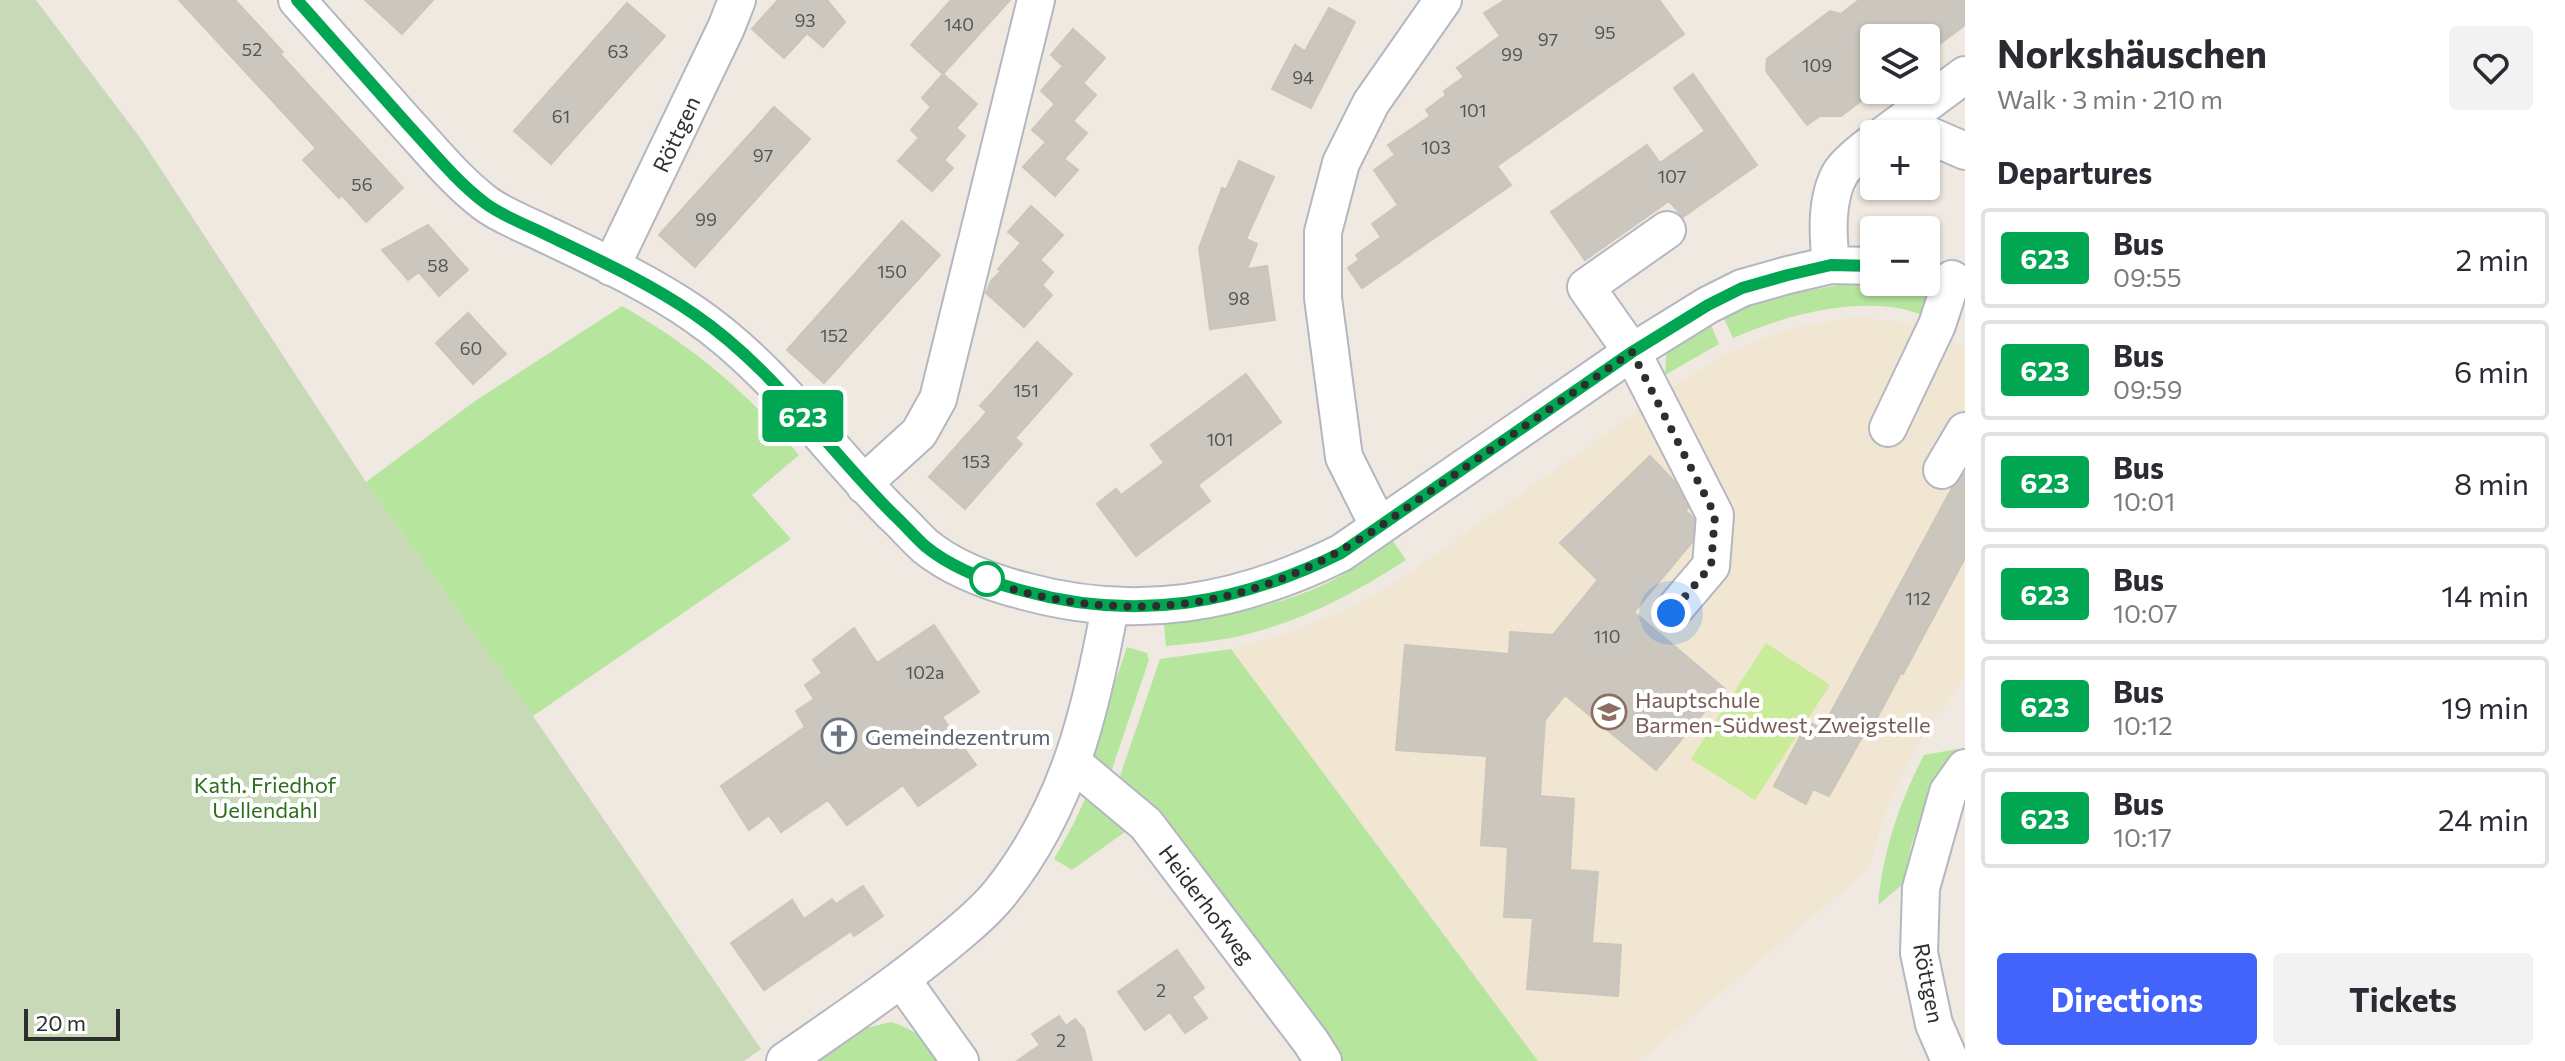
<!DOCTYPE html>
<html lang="en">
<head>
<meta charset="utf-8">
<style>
	:root { --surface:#fff; --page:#f2f2f3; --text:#2b2b33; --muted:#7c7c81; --line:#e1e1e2; --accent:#4264fb }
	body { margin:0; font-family:Commissioner,sans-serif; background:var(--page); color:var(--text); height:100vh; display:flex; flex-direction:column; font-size:30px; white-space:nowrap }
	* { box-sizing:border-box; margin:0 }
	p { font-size:26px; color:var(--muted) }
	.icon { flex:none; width:44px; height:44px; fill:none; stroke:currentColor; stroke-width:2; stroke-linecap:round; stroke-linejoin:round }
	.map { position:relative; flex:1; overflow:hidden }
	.sheet { display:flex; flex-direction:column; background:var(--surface); width:600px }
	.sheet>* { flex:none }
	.badge { padding:0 16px; border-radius:6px; font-size:28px; line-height:52px }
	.buttons { position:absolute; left:1860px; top:24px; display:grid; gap:16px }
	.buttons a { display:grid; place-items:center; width:80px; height:80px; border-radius:8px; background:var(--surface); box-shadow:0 2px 6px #0004; font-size:40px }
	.scale { position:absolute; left:24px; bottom:20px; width:96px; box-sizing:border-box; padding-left:8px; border:4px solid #2e2e2e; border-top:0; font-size:22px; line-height:28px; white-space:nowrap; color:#2e2e2e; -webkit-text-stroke:6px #fff; paint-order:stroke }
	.you { position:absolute; width:40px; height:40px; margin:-20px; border:6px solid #fff; border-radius:50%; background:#1a73e8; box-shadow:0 0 0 12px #1a73e833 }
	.map>.badge { position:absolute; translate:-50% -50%; box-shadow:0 0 0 4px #fff }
	h2 { padding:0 32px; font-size:30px; line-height:72px }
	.round { display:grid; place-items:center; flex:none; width:84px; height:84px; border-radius:8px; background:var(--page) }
	.overview { display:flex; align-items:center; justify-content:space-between; height:136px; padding:0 32px }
	h1 { font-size:38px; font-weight:700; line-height:60px }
	.button { display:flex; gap:16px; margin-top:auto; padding:16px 32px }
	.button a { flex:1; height:92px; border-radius:8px; background:var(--accent); color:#fff; font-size:32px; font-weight:700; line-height:92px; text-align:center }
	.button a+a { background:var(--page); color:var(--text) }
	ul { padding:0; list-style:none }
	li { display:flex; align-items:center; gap:24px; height:100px; margin:0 16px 12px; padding:0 16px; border:4px solid var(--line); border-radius:8px }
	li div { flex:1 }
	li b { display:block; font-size:30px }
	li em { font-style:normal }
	li .badge { min-width:88px; font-weight:700; text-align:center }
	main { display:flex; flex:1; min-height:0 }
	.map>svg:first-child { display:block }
	.education { fill:#f0e6d1 }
	.green { fill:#b6e59e }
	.cemetery { fill:#c8d9b8 }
	.pitch { fill:#c9ec9a }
	.building { fill:#cbc7bf; stroke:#cbc5ba; stroke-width:2 }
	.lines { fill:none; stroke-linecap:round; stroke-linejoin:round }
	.minor-casing { stroke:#b4b7c1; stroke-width:40 }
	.minor { stroke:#fff; stroke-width:36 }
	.line-casing { stroke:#fff; stroke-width:18 }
	.line { stroke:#00a651; stroke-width:12 }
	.walk { stroke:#2e2e2e; stroke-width:8; stroke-dasharray:0 14.4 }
	.stop-dot { fill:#fff; stroke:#00a651; stroke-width:4 }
	.labels { text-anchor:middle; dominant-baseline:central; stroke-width:8; stroke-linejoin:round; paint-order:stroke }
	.number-label { font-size:18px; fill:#555452 }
	.street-label { font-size:22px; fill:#2e2e2e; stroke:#fff }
	.education-label { font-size:22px; fill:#785e54; stroke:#fff; text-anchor:start }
	.worship-label { font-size:22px; fill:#5b616d; stroke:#fff; text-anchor:start }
	.park-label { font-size:22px; fill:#2c6e1b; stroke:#fff }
</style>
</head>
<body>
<main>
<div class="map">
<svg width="1965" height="1061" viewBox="0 0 1965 1061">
	<rect width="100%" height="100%" fill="#efe9e1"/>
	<path class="education" d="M1854 317 1915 324 1953 340 1965 348V676L1915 748 1886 809 1869 869 1639 1061H1538L1231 649 1283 635 1346 610 1398 581 1673 387 1726 353 1790 329Z"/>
	<path class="green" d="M1852 283 1894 285 1930 293 1927 316C1915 313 1903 308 1891 307 1837 301 1782 317 1733 338L1723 316C1765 298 1807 290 1852 283Z
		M622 306C692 346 748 392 799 455L752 495 791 539 533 716 366 482 475 401Z
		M1710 323 1719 344 1665 375 1667 348Z
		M1393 541 1406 560C1356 592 1309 618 1251 633 1224 641 1194 643 1166 646L1164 624C1219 616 1274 608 1325 584 1350 572 1371 557 1393 541Z
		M1127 647 1147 653 1149 660 1111 772 1090 756Z
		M1231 649 1538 1061H1331L1120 776 1160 659Z
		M1957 749 1937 781 1922 815 1911 846 1904 883 1878 905C1883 851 1899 803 1924 755Z
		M1090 788 1136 824 1072 870 1054 859 1074 823Z
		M891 1022C918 1031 924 1038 940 1061H819L866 1028Z"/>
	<path class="cemetery" d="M0 0H36L141 139 366 482 533 716 761 1049 744 1061H0Z"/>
	<path class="pitch" d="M1766 643 1830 685 1755 800 1691 759Z"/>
	<path class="building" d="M179 0H235L283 52 280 54 403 188 366 222 342 195 339 198 303 160 316 148Z
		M365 0H433L402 34Z
		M778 0H827L845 22 823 47 807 33 784 58 752 29Z
		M951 0H1010L943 74 911 45Z
		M1505 0H1659L1684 34 1497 166 1511 185 1362 288 1348 268 1359 260 1356 255 1381 237 1372 224 1398 205 1374 170 1395 155 1388 145 1430 116 1426 110 1446 95 1444 91 1464 77 1457 68 1500 36 1484 13Z
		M1859 0H1965V25L1926 54V38H1874V91L1841 116H1820L1807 125 1766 71 1767 59 1830 11 1841 14Z
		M627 3 665 36 551 164 514 131Z
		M1329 8 1355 22 1311 108 1272 89 1295 45 1305 51Z
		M1073 29 1105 58 1083 83 1096 95 1073 121 1087 133 1064 159 1078 170 1055 196 1023 167 1046 142 1032 130 1055 104 1041 91 1063 66 1051 55Z
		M943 74 977 104 956 128 965 136 944 160 953 168 932 191 898 161 919 138 911 130 931 107 922 98Z
		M1693 74 1757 165 1683 217 1669 201 1585 260 1551 212 1647 145 1660 163 1705 131 1674 88Z
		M774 107 810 139 695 267 659 235Z
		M1239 161 1274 177 1246 239 1257 244 1247 269 1267 266 1275 320 1210 329 1199 248 1222 188 1226 190Z
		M1031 206 1063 235 1040 260 1053 272 1042 285 1052 295 1024 327 986 293 991 281 1001 271 998 269 1021 243 1008 232Z
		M902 221 940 255 824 383 787 350Z
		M428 225 468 270 439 296 419 272 408 280 382 250Z
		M468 313 506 354 473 384 436 343Z
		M1037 342 1072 374 1015 438 1022 444 965 509 929 477 987 412 980 406Z
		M1246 374 1281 422 1198 485 1210 501 1136 556 1097 504 1116 489 1121 495 1164 463 1151 445Z
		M1650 456 1674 481 1688 508 1685 510 1694 519 1692 542 1634 612 1724 688 1656 770 1565 695 1545 720 1540 796 1574 799 1570 870 1598 872 1592 943 1621 945 1618 996 1527 989 1533 918 1504 917 1508 847 1481 845 1487 756 1396 750 1405 645 1509 654 1510 632 1553 635 1598 580 1560 543Z
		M1965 472V558L1903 674 1901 673 1871 729 1867 728 1829 796 1813 789 1806 804 1774 786 1808 722 1822 729 1952 488Z
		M934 625 979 692 942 717 976 765 918 806 903 785 847 825 828 800 781 832 769 815 749 830 721 786 805 727 796 711 814 699 805 685 822 673 813 660 854 628 877 663Z
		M863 886 883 916 854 936 851 931 764 990 731 943 792 900 804 919 832 899 836 904Z
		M1177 950 1204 988 1192 997 1207 1018 1185 1033 1170 1012 1145 1030 1118 992Z
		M1059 1016 1066 1026 1075 1019 1084 1029 1092 1061H1017L1040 1045 1032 1034Z"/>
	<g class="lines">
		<g class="minor-casing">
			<path id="minor" d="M297 0C334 42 371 83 408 125 433 152 456 181 485 203 502 216 527 225 547 235 597 259 649 283 694 314 773 368 827 448 893 514 904 524 914 536 925 546 953 569 989 582 1024 591 1137 622 1237 604 1341 553L1632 352 1708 305 1742 288 1788 275 1831 265 1874 266
				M1885 134 1965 75
				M1926 134 1965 151
				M1667 230 1586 287 1632 352 1715 515 1711 566 1671 613
				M1831 265C1828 237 1825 198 1841 172 1849 161 1863 150 1874 142
				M611 267 726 28 737 0
				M1888 428 1937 325 1952 279
				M1942 470 1965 431
				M865 486 875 473 919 433 938 399 1036 0
				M1379 527 1344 457 1323 298V232L1341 163 1371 103 1443 0
				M1073 763 1146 824 1311 1042 1323 1061
				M902 980 960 1061
				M785 1061C838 1024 892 988 942 947 962 931 984 913 1000 893 1068 808 1091 712 1110 607
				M1950 1061 1934 1024 1919 953 1921 888 1948 792 1965 768"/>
		</g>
		<use href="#minor" class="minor"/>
	</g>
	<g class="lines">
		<g class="line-casing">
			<path id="line" d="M297 0C334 42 371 83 408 125 433 152 456 181 485 203 502 216 527 225 547 235 597 259 649 283 694 314 772 367 827 448 893 514 904 524 914 536 925 546 953 569 989 582 1024 591 1136 622 1238 604 1341 553L1632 352 1708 305 1742 288 1788 275 1831 265 1874 266"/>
		</g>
		<use href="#line" class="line"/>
		<path class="walk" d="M987 579C1005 589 1041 597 1066 601 1184 619 1281 592 1379 527L1632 352 1715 515 1711 566 1671 613"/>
	</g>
	<defs>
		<g id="school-ring" transform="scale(1.8)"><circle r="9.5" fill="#fff" stroke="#8d6e63" stroke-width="1.5"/><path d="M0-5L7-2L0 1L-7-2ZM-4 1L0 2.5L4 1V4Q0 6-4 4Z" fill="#8d6e63"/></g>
		<g id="church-ring" transform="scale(1.8)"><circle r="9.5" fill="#fff" stroke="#6b7280" stroke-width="1.5"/><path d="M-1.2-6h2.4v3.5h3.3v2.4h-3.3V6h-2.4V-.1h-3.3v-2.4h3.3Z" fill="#6b7280"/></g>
	</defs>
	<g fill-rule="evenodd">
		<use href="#school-ring" x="1609" y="712"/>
		<use href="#church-ring" x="839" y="736"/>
	</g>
	<circle class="stop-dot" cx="987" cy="579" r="16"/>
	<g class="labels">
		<g class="number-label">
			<text x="805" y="20">93</text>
			<text x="959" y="24">140</text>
			<text x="1605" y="32">95</text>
			<text x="1548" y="39">97</text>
			<text x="252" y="49">52</text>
			<text x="618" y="51">63</text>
			<text x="1512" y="54">99</text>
			<text x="1817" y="65">109</text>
			<text x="1303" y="77">94</text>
			<text x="1473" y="110">101</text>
			<text x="561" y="116">61</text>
			<text x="1436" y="147">103</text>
			<text x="763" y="155">97</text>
			<text x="1672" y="176">107</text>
			<text x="362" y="184">56</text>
			<text x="706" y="219">99</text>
			<text x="438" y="265">58</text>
			<text x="892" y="271">150</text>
			<text x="1239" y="298">98</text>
			<text x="834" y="335">152</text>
			<text x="471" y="348">60</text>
			<text x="1026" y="390">151</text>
			<text x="1220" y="439">101</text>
			<text x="976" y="461">153</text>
			<text x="1918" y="598">112</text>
			<text x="1607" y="636">110</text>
			<text x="925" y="672">102a</text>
			<text x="1161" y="990">2</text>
			<text x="1061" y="1040">2</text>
		</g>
		<g class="street-label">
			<text transform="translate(676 134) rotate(-65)">Röttgen</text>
			<text transform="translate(1207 904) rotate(53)">Heiderhofweg</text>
			<text transform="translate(1929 983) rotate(79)">Röttgen</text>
		</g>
		<g class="education-label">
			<text x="1635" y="699">Hauptschule<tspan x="1635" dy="25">Barmen-Südwest, Zweigstelle</tspan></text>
		</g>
		<g class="worship-label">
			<text x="865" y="736">Gemeindezentrum</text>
		</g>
		<g class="park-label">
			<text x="265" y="784">Kath. Friedhof<tspan x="265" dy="25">Uellendahl</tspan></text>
		</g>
	</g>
</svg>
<div class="buttons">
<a><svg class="icon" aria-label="layers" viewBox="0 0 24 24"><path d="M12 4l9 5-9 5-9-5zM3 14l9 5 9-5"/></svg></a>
<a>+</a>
<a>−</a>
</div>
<div class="scale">20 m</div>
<div class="you" style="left:1671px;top:613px"></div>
<b class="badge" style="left:803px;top:416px;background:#00a651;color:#fff">623</b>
</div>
<section class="sheet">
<div class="overview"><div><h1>Norkshäuschen</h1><p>Walk · 3 min · 210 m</p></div><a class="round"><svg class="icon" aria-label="heart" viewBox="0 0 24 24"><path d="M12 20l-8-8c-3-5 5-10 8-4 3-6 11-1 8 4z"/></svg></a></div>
<h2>Departures</h2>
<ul>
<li><span class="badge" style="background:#00a651;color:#fff">623</span><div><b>Bus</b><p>09:55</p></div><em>2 min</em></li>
<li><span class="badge" style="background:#00a651;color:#fff">623</span><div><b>Bus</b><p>09:59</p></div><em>6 min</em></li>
<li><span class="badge" style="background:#00a651;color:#fff">623</span><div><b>Bus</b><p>10:01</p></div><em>8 min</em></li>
<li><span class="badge" style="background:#00a651;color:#fff">623</span><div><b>Bus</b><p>10:07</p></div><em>14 min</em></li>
<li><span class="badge" style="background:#00a651;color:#fff">623</span><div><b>Bus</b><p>10:12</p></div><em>19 min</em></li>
<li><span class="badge" style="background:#00a651;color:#fff">623</span><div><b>Bus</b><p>10:17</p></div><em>24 min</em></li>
</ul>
<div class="button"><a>Directions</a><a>Tickets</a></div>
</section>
</main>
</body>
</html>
